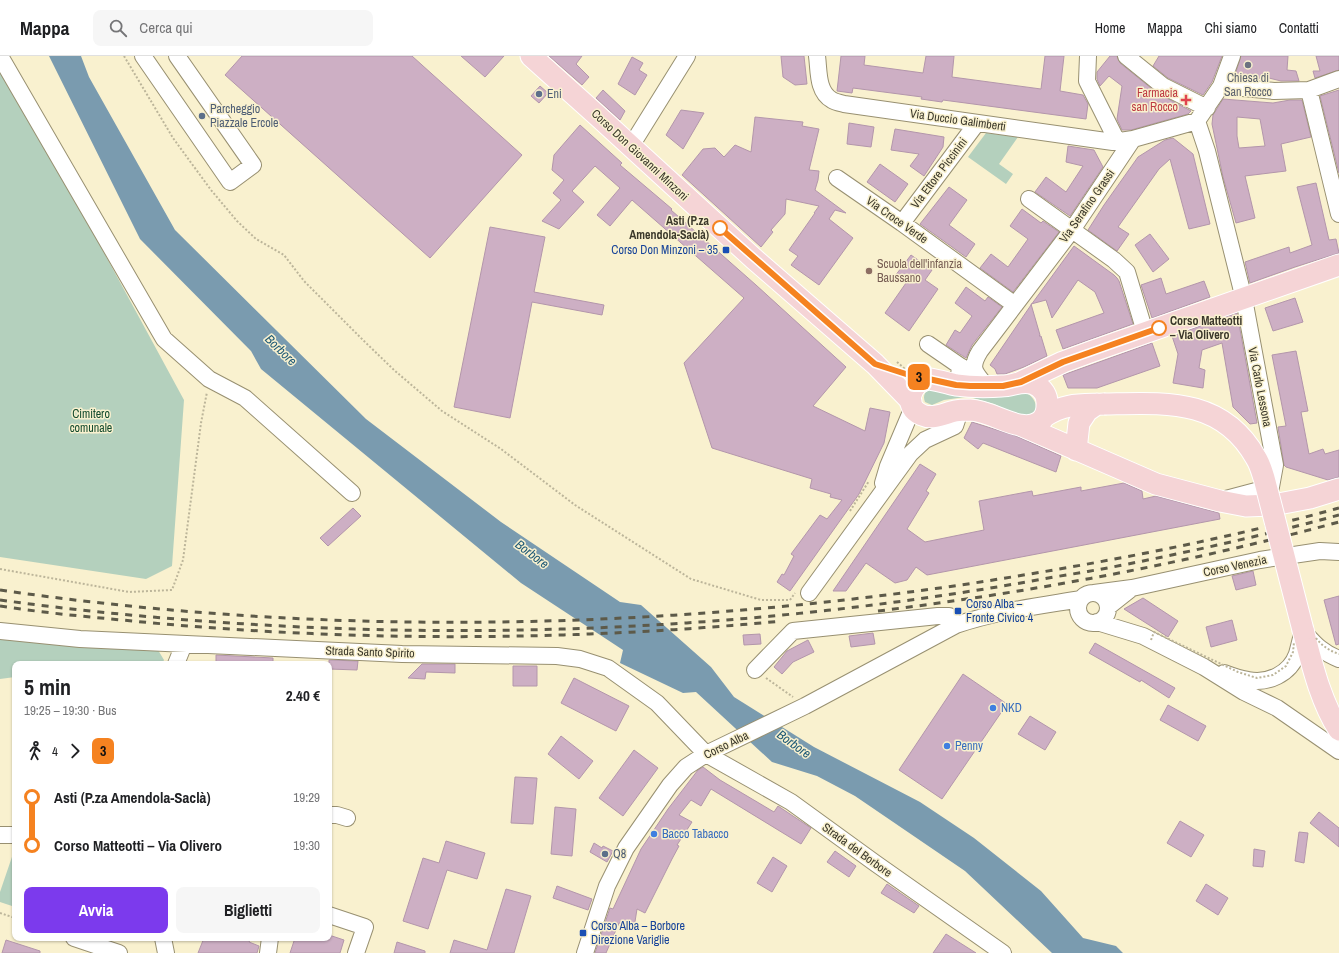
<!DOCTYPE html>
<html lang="it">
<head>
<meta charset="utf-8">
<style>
	:root { --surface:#fff; --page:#f6f6f6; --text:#202124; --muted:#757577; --line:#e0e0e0; --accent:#7c3aed }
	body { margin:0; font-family:"Archivo Narrow",sans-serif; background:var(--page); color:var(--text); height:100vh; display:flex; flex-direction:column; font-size:15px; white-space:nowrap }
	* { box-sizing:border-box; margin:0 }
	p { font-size:13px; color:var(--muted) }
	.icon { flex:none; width:22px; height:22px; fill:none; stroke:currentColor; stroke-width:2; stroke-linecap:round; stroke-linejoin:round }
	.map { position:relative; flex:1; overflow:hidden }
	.details { position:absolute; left:12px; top:605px; width:320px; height:280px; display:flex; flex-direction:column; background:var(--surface); border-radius:8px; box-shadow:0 1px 3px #0004 }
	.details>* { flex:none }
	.badge { padding:0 8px; border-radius:6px; font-size:14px; line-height:26px }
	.map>.badge { position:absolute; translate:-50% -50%; box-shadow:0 0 0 2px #fff }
	.legs { display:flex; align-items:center; gap:6px; height:44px; padding:0 12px; font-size:13px }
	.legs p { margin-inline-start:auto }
	.overview { display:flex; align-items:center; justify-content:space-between; height:68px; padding:0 12px }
	h1 { font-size:22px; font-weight:700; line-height:30px }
	.button { display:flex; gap:8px; margin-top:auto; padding:8px 12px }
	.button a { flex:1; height:46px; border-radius:8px; background:var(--accent); color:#fff; font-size:16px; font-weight:700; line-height:46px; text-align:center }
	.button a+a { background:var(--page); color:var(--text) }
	ul { padding:0 12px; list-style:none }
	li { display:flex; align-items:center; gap:14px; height:48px; font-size:15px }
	li i { display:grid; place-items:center; width:6px; height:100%; margin:0 5px; background:currentColor }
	li i::after { content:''; width:10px; height:10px; margin:-5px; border:3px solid; border-radius:50%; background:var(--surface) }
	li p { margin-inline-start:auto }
	li:first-child i { background:linear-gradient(#0000 50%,currentColor 0) }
	li:last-child i { background:linear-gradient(currentColor 50%,#0000 0) }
	header { display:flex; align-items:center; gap:24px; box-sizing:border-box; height:56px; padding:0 20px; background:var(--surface); border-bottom:1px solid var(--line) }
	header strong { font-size:19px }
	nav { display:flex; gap:22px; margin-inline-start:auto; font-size:14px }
	.search { width:280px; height:36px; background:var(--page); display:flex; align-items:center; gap:10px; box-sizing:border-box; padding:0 14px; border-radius:8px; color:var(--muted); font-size:15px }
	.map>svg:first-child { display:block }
	.green { fill:#b4d0bd }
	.water { fill:#7a9baf }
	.building { fill:#cdafc4; stroke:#b396ab; fill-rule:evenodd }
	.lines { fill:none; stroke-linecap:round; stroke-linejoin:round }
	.minor-casing { stroke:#989071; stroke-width:18 }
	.major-casing { stroke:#fff; stroke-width:23 }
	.path { stroke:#bcb59a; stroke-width:2; stroke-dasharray:2 2; stroke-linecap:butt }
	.minor { stroke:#fff; stroke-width:16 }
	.major { stroke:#f5d4d6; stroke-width:21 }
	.rail { stroke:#5d5a49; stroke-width:3; stroke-dasharray:7 7; stroke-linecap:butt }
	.major-bridge-casing { stroke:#fff; stroke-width:23; stroke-linecap:butt }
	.path-bridge { stroke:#bcb59a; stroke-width:2; stroke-dasharray:2 2; stroke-linecap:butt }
	.major-bridge { stroke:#f5d4d6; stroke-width:21 }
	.line-1-casing { stroke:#fff; stroke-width:9 }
	.line-1 { stroke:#f58220; stroke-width:6 }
	.worship-dot { fill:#6b7280; stroke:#f9f1cf; stroke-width:1.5 }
	.service-dot { fill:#5c6f8a; stroke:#f9f1cf; stroke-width:1.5 }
	.health-dot { fill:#e0444e; stroke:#f9f1cf; stroke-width:1.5 }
	.stop-1-dot { fill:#fff; stroke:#f58220; stroke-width:2 }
	.transit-dot { fill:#1a4fb4; stroke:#f9f1cf; stroke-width:1.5 }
	.education-dot { fill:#8d6e63; stroke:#f9f1cf; stroke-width:1.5 }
	.shop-dot { fill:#3f7fe0; stroke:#f9f1cf; stroke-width:1.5 }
	.labels { text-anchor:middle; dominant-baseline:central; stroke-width:3; stroke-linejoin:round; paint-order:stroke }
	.worship-label { font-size:12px; fill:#5b616d; stroke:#f9f1cf }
	.health-label { font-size:12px; fill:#be3a42; stroke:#f9f1cf; text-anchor:end }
	.service-label { font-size:12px; fill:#4e5e75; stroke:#f9f1cf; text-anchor:start }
	.street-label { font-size:12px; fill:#3b382b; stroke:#f9f1cf }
	.stop-label { font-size:12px; font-weight:bold; fill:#3b382b; stroke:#f9f1cf; text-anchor:end }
	.transit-label { font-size:12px; fill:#164399; stroke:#f9f1cf; text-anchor:start }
	.education-label { font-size:12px; fill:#785e54; stroke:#f9f1cf; text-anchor:start }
	.park-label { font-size:12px; fill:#124a2d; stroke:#f9f1cf }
	.shop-label { font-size:12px; fill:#366cbe; stroke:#f9f1cf; text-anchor:start }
	.water-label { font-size:13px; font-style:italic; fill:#1f5a77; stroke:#f9f1cf }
</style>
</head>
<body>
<header>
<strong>Mappa</strong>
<div class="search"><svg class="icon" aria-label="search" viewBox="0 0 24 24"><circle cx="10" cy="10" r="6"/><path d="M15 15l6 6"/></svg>Cerca qui</div>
<nav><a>Home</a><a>Mappa</a><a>Chi siamo</a><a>Contatti</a></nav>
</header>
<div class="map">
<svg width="1339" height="897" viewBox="0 0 1339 897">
	<rect width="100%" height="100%" fill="#f9f1cf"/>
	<path class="green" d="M0 5 184 344 172 510 146 523 0 501Z
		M986 77 1018 81 999 108 1013 118 1006 128 968 101Z
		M928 334H933L965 341 944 344 932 349 925 346C923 341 924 337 928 334Z
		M1026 337C1037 342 1041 358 1027 360 1017 361 1004 352 994 348 987 346 980 344 973 342H992Z
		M0 580 158 594 164 604 162 608H15V621L0 623Z
		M15 792V851L0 846V836Z"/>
	<path class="water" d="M49 0H81L89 21 175 174 366 363 501 466 620 546 641 549 711 611 734 641 814 691 920 746 974 782 1041 835 1083 882 1116 890 1123 897H1052L965 815 855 740 817 720 772 706 696 636 683 637 620 607 623 594 521 527 261 313 251 295 140 183Z"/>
	<path class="building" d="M242 0H412L522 99 430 202 225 19Z
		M461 0H504L485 21Z
		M549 0H582L576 8 589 21 582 29Z
		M781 0H804L807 28 795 29 783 21Z
		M841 0H865L864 9 923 17 926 0H954L952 21 1041 33 1045 0H1064L1060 35 1083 39 1088 48 1086 63 943 44 942 46 921 43 922 41 853 32 852 37 837 35Z
		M1110 0H1117L1120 7 1157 37 1191 55 1188 58 1131 74H1122L1117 63 1122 30 1109 20 1100 30 1097 23V16Z
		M1159 0H1222L1212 26 1203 39 1168 22 1153 10Z
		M1241 0H1288L1287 14 1296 15 1299 25H1281L1261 20 1258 24 1248 23 1235 19Z
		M1316 0H1339V14L1315 22 1313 15H1320Z
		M632 1 643 7 639 14 647 19 635 39 618 28Z
		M540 30 548 37 539 47 531 40Z
		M603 34 625 55 620 64 596 42Z
		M1339 34V117L1320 40Z
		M1223 43 1273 47 1290 44H1302L1311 81 1281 88 1286 115 1245 120 1255 162 1236 167 1223 121 1212 68 1213 59ZM1237 61 1260 63 1265 90 1239 92 1237 80Z
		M681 54 704 57 683 93 666 79Z
		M755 61 803 66 802 70 819 73 809 114 819 115 818 124 815 134 846 157 835 154 829 163 853 182 819 229 791 209 798 200 789 194 815 157H814L819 150 786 143 785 158 771 174 773 176 761 191 682 119 703 93 715 92 724 101 735 89 751 96Z
		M849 67 874 71 871 91 847 88Z
		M580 69 622 107 620 109 672 153 671 154 756 229 846 311 813 350 865 375 870 352 890 356 884 387 859 438 790 535 777 526 782 518 784 519 794 500 791 498 820 459 827 463 842 444 830 441 831 438 810 432 812 423 712 392 684 307 744 242 632 144 610 170 597 159 620 132 595 110 572 135 584 146 559 173 542 165 561 144 553 137 564 124 552 114 554 99Z
		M895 73 944 81 943 91 924 120 910 110 919 98 891 94Z
		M1173 82 1193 98 1210 168 1189 173 1170 103 1159 113 1118 171 1129 178 1117 195 1088 174 1104 149 1138 101 1165 84Z
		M1068 90 1094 94 1103 111 1070 160 1035 136 1046 121 1066 136 1083 110 1066 106Z
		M880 108 908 128 895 146 867 126Z
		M1316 127 1329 184 1336 183 1339 197 1295 211 1250 227 1245 206 1289 191 1290 197 1312 189 1297 131Z
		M949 131 967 144 949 169 975 188 966 201 920 168Z
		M1022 153 1041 167 1043 165 1059 176 1013 236 980 212 991 198 1008 211 1028 183 1010 170Z
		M490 171 545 181 534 236 604 249 602 259 532 246 510 362 454 351Z
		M1150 178 1169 203 1153 216 1135 189Z
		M1074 190 1114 219 1117 222 1119 225 1133 268 1063 293 1056 274 1104 257 1095 236 1078 224 1052 262 1046 244 1031 248 1040 279 1039 280H1041L1047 300 1024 311 1005 318H997L995 313 990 309 1031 249Z
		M911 199 932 214 925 224 938 233 909 275 885 257 906 227 895 220Z
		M1161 222 1166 238 1204 225 1210 241 1152 262 1141 229Z
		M966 231 985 245 988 241 1002 251 972 289 966 302 946 289 955 274 960 277 972 260 955 247Z
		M1295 242 1303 266 1273 275 1265 252Z
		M1237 257 1257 367 1250 368 1233 351 1222 287 1202 294 1199 312 1205 314 1203 332 1173 327 1178 298 1172 280Z
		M1152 287 1160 310 1097 332H1068L1063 319Z
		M1296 295 1308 355 1301 356 1309 398 1323 393 1325 398 1339 394V421L1328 424 1286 411 1284 409 1278 371 1286 370 1272 299Z
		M972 366 1016 380 1061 400 1056 416 983 387 978 393 964 382Z
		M920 408 936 418 926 435 929 437 907 473 925 486 984 474 979 445 1032 435 1033 440 1081 431V435L1124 427 1142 435 1143 443 1156 440 1219 457 1220 463 927 519 916 511 907 524 895 527 866 507 846 535H833Z
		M353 452 361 460 328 490 320 482Z
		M1253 515 1256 529 1236 534 1232 520Z
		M1339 540V588L1336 589 1324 544Z
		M1143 542 1178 565 1168 581 1124 553Z
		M1232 564 1237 584 1211 591 1206 571Z
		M873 577 875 588 851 591 849 580Z
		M760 578 761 588 744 589 743 579Z
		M808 584 814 596 793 606 782 618 774 611 787 595Z
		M1095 587 1175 632 1169 642 1141 624 1140 626 1089 597Z
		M216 599 273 602V608H216Z
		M329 604 358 605 357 614 329 613Z
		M422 608H455V617L426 616 425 623 408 622Z
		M513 610H537V630H513Z
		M963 618 1007 648 942 743 899 714Z
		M574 622 629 650 616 675 561 647Z
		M1168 649 1206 670 1198 685 1160 664Z
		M1030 660 1056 676 1045 694 1018 678Z
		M561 680 593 705 579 723 548 698Z
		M634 694 658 712 623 760 599 742Z
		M703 711 720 724 774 756 778 750 811 772 801 788 711 733 701 750 691 744 679 759 692 766 677 789 679 790 672 803 645 857 637 853 634 872 619 867 606 897H595L610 852 613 853 641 793 668 753 698 714Z
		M515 721 537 722 533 768 511 767Z
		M555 751 576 753 572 800 551 798Z
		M1319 756 1339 772V791L1310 767Z
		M1180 765 1204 779 1191 801 1167 787Z
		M1299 776 1308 777 1304 807 1295 805Z
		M446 785 485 797 477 823 447 814 428 873 403 865 423 802 439 807Z
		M594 787 602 792 603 790 613 795 607 806 590 796Z
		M1254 793 1265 795 1263 811 1253 810Z
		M835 795 856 810 849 821 827 806Z
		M773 801 787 810 772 836 757 827Z
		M887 828 919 850 914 857 881 837Z
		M1206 828 1228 842 1218 859 1196 845Z
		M557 830 592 843 588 854 553 842Z
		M506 833 531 840 514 897H450L454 884 487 894Z
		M946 878 976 897H933Z
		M329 879 344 884 340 897H290L295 882H329Z
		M204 882H251L249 886 259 890 257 897H198Z
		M6 884 40 895V897H2Z
		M397 886 425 895V897H394Z"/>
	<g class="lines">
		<g class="minor-casing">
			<path id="minor" d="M0 0 164 283 209 323 245 342 352 437
				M143 0 230 126 253 109 177 0
				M817 0C819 14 817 36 832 44 835 46 840 47 844 48L1113 86 1133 83 1197 65 1221 30 1232 0
				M1088 0 1087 25 1117 85
				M1126 0 1163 30 1207 52
				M1221 30 1274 35 1309 34 1339 23
				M1309 34 1339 158
				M1197 65 1207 95 1244 243 1275 409 1271 431 1222 444
				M631 90 687 0
				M837 122 902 167 1015 249
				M1029 143 1114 204 1127 216 1145 276
				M902 167 977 67
				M928 288 960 310
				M954 328 959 320 960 310 978 320
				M986 330C975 316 969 313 980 295L1072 174 1133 83
				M883 427 888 410 913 351
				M1132 532 1260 504 1320 495 1339 496
				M809 537 910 398 925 384 955 370 960 355
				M1094 537 1132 532 1108 551
				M1078 552a15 15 0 1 1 30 0a15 15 0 1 1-30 0Z
				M1097 566 1143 580 1204 611 1244 636 1277 652 1339 695
				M0 575 80 583 402 598 557 600 580 603 608 612 657 647 706 698 791 746 875 807 1003 897
				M1303 575C1315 588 1321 596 1339 603
				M176 608 184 588
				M755 614 793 575 938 560H949L956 569
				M1224 617C1232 620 1240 623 1248 624 1268 628 1290 618 1297 598 1299 591 1301 582 1303 574
				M329 759H337L347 762
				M0 779H15
				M329 859 365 871 356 897
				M74 882 119 897
				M163 882 166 897
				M268 897 270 882
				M585 897 607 830 626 792 670 729 686 711 706 698 805 650 956 569C997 555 1039 550 1081 543"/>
		</g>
		<g class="major-casing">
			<path id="major" d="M531 0 600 62 753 202 875 308 911 345
				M929 323C938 324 947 327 956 329 971 331 987 331 1002 330 1013 330 1023 323 1034 328 1043 332 1048 340 1047 350 1047 365 1034 372 1020 369 1003 366 988 355 970 354 965 354 960 354 955 355 945 357 933 364 922 359 902 351 910 326 929 323Z
				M1021 326 1063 306 1093 295 1339 209
				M1045 360C1066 347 1080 349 1104 348
				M1020 369 1156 428 1220 445 1246 450 1273 449 1310 442 1339 433
				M1076 394 1079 367 1087 355 1097 348
				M1303 574C1312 608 1320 644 1339 674"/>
		</g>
		<path class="path" d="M124 0 173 82 211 134 237 165 256 183 284 199 304 225 364 285 394 314 442 355 501 393 575 449 691 523 761 544H790L795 537
			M897 306 904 312 914 311
			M850 455 869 425
			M0 513 129 536 172 534 183 504 201 367 207 336
			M766 622 793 641
			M0 857 15 862"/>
		<use href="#minor" class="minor"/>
		<use href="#major" class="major"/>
		<path class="rail" d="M0 534C322 581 652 575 974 527 1096 508 1219 485 1339 452
			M0 544C87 556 176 564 263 569 528 584 793 569 1054 521 1079 517 1103 513 1128 508 1198 494 1269 478 1339 459
			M0 550C51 558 102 562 153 567 362 586 573 585 782 565
			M878 555C1033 536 1188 507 1339 466"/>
		<g class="major-bridge-casing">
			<path id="major-bridge" d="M1104 348C1164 347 1222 341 1256 402 1260 408 1262 416 1264 422L1303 574"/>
		</g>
		<path class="path-bridge" d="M1316 582C1322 590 1330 595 1339 598
			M1151 584 1154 576 1238 616 1257 622 1273 619 1286 610 1293 596 1294 586"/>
		<use href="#major-bridge" class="major-bridge"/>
	</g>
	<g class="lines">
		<g class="line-1-casing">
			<path id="line-1" d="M720 172 875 308 906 318 956 329 970 330H1003L1021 326 1063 306 1159 272"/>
		</g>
		<use href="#line-1" class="line-1"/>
	</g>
	<circle class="worship-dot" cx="1248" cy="9" r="4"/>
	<g class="service-dot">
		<circle cx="539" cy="38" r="4"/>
		<circle cx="202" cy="60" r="4"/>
		<circle cx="605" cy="798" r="4"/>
	</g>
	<path class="health-dot" d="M1184 38h4v4h4v4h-4v4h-4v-4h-4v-4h4z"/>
	<g class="stop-1-dot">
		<circle cx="720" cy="172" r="7"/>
		<circle cx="1159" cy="272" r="7"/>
	</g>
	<g class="transit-dot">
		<rect x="722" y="190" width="8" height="8" rx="2"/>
		<rect x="954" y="551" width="8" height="8" rx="2"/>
		<rect x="579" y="873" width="8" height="8" rx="2"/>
	</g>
	<circle class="education-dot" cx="869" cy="215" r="4"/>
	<g class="shop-dot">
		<circle cx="993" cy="652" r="4"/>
		<circle cx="947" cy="690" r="4"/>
		<circle cx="654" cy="778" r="4"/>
	</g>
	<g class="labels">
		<g class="worship-label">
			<text x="1248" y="22">Chiesa di<tspan x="1248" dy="14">San Rocco</tspan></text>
		</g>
		<g class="health-label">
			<text x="1178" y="37">Farmacia<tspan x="1178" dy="14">san Rocco</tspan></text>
		</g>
		<g class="service-label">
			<text x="547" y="38">Eni</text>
			<text x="210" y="53">Parcheggio<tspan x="210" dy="14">Piazzale Ercole</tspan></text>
			<text x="613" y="798">Q8</text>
		</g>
		<g class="street-label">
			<text transform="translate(958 64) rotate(8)">Via Duccio Galimberti</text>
			<text transform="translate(640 99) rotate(43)">Corso Don Giovanni Minzoni</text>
			<text transform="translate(939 117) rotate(-53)">Via Ettore Piccinini</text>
			<text transform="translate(1087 150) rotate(-55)">Via Serafino Grassi</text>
			<text transform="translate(897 164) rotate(35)">Via Croce Verde</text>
			<text transform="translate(1260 331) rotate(79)">Via Carlo Lessona</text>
			<text transform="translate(1235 510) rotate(-12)">Corso Venezia</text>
			<text transform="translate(370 596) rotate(2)">Strada Santo Spirito</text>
			<text transform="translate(726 689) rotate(-26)">Corso Alba</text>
			<text transform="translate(857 794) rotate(36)">Strada del Borbore</text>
		</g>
		<g class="stop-label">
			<text x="709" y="165">Asti (P.za<tspan x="709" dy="14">Amendola-Saclà)</tspan></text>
			<text x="1170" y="265" text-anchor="start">Corso Matteotti<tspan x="1170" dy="14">– Via Olivero</tspan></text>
		</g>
		<g class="transit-label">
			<text x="718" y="194" text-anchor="end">Corso Don Minzoni – 35</text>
			<text x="966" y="548">Corso Alba –<tspan x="966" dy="14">Fronte Civico 4</tspan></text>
			<text x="591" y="870">Corso Alba – Borbore<tspan x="591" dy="14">Direzione Variglie</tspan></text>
		</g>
		<g class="education-label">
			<text x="877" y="208">Scuola dell'infanzia<tspan x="877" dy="14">Baussano</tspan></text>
		</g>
		<g class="park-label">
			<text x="91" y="358">Cimitero<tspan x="91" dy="14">comunale</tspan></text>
		</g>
		<g class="shop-label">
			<text x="1001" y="652">NKD</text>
			<text x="955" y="690">Penny</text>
			<text x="662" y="778">Bacco Tabacco</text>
		</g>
		<g class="water-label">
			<text transform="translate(281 294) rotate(44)">Borbore</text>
			<text transform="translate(532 498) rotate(37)">Borbore</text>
			<text transform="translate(794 688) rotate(36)">Borbore</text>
		</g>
	</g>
</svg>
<b class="badge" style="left:919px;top:321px;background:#f58220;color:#111">3</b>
<section class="details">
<div class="overview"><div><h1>5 min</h1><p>19:25 – 19:30 · Bus</p></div><b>2.40 €</b></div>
<div class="legs"><svg class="icon" aria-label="walk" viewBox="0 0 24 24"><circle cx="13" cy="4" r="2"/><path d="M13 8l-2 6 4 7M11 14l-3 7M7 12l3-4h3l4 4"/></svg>4<svg class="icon" aria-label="forward" viewBox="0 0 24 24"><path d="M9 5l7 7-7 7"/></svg><b class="badge" style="background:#f58220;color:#111">3</b></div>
<ul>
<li><i style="color:#f58220"></i><b>Asti (P.za Amendola-Saclà)</b><p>19:29</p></li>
<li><i style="color:#f58220"></i><b>Corso Matteotti – Via Olivero</b><p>19:30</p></li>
</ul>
<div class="button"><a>Avvia</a><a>Biglietti</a></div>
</section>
</div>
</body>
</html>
